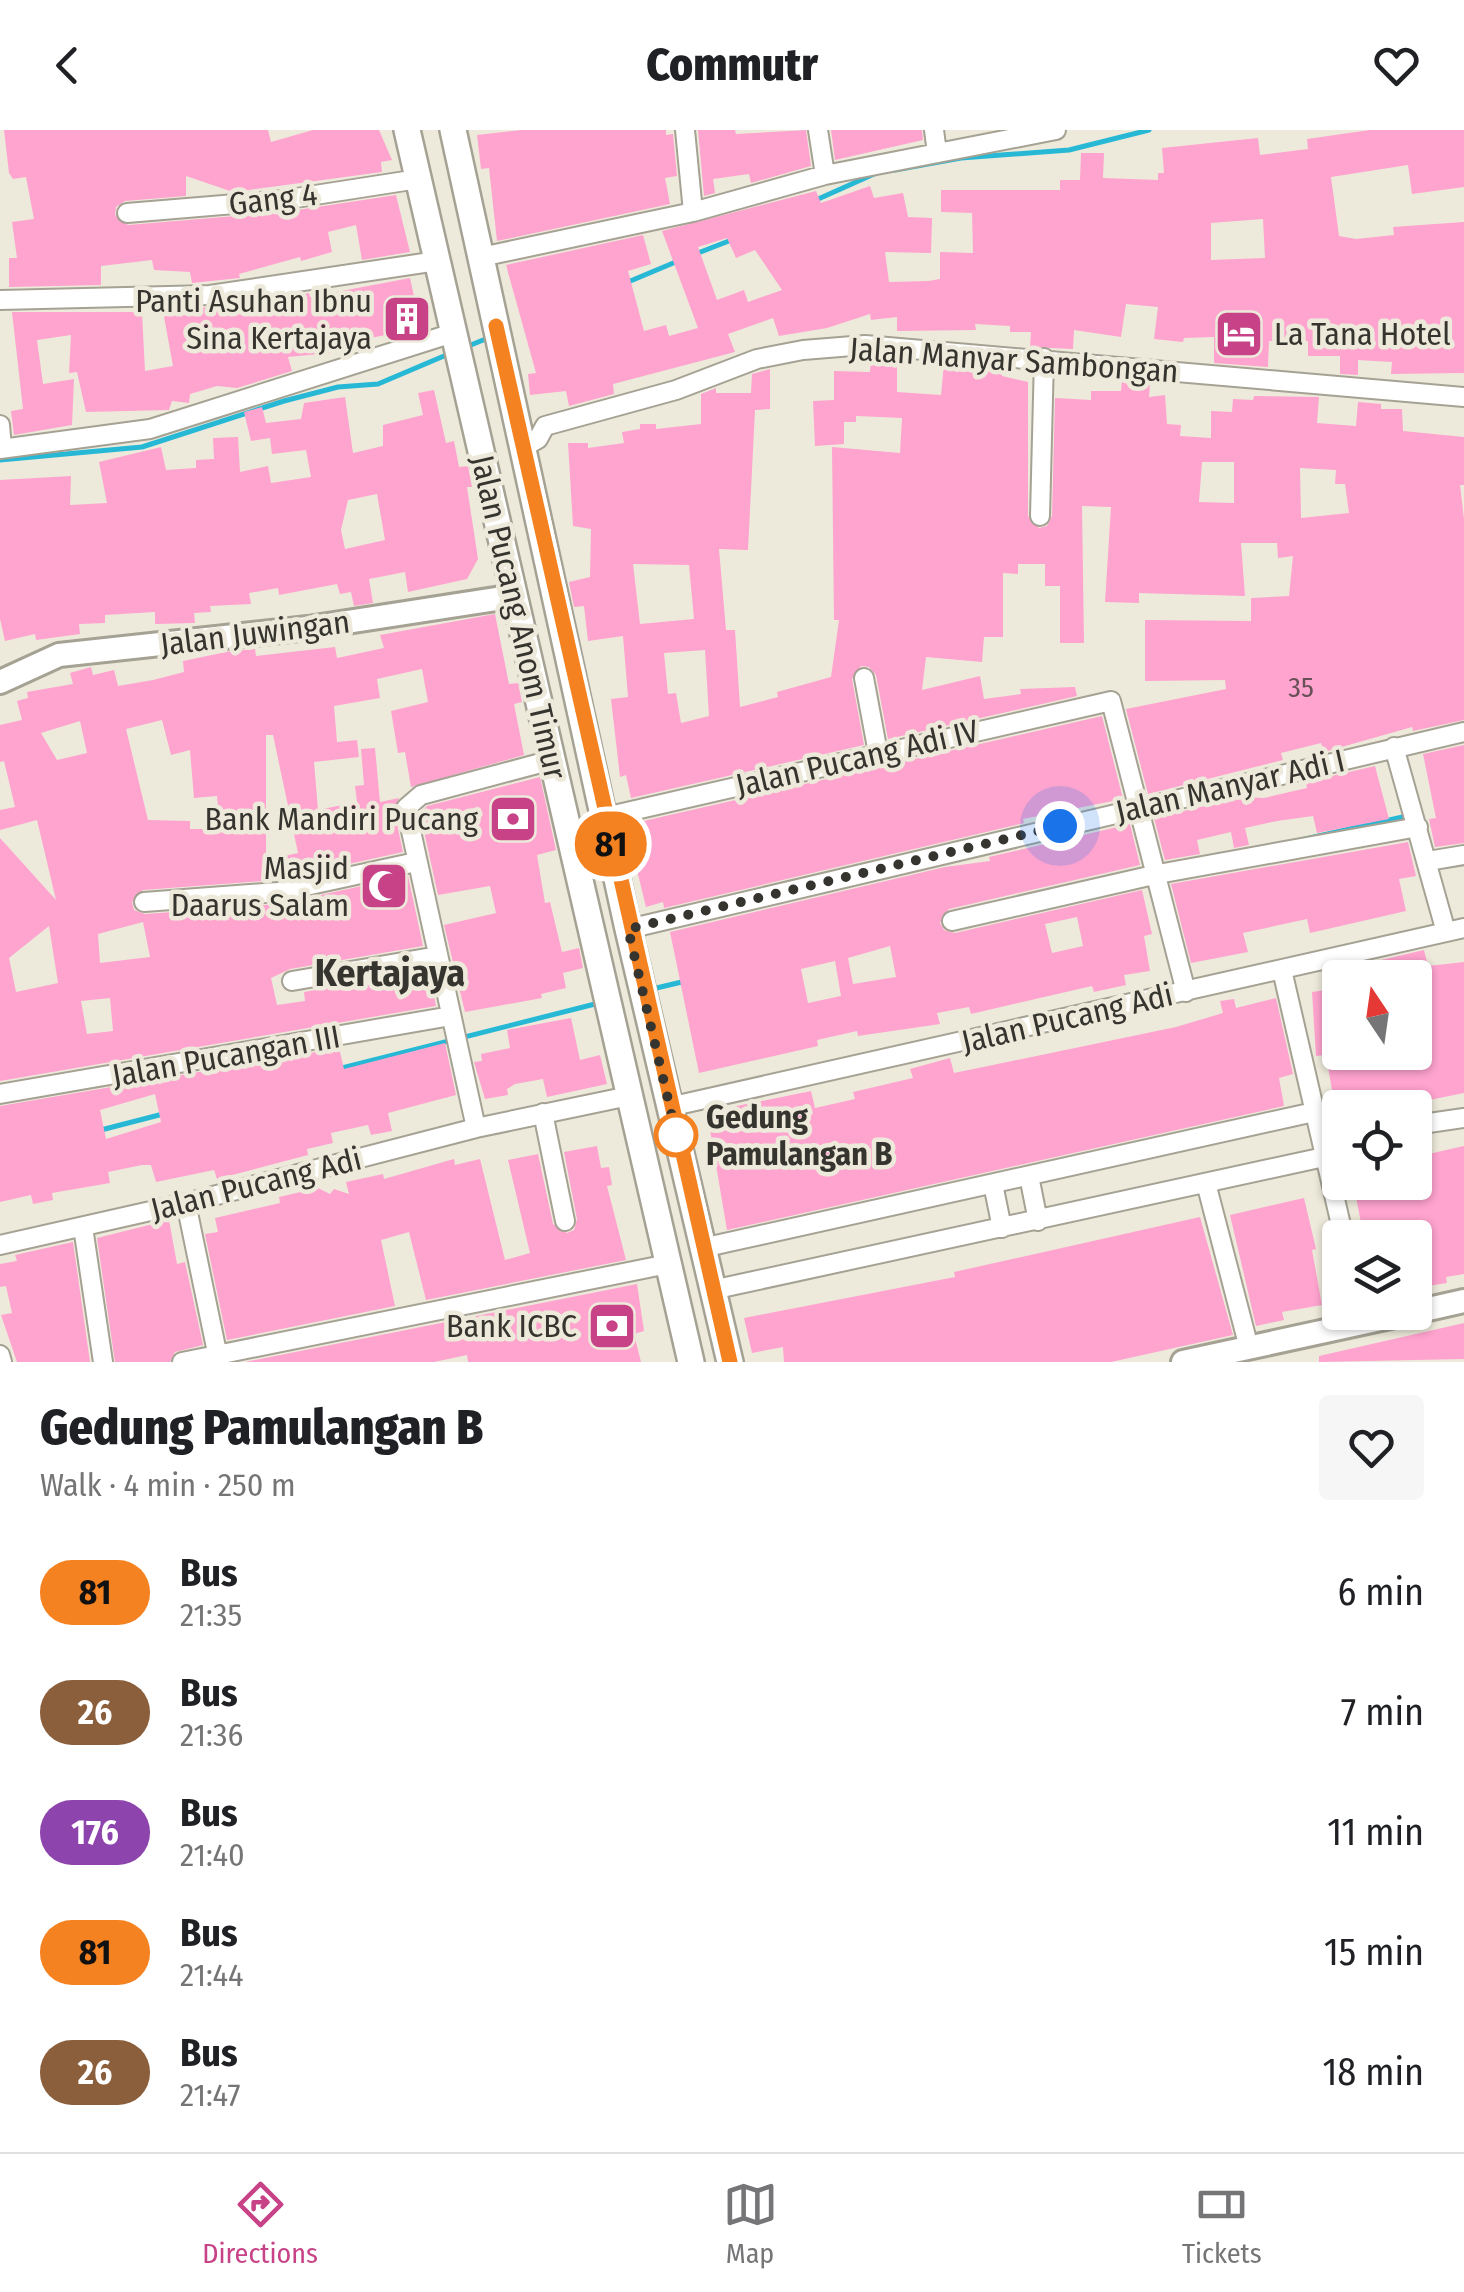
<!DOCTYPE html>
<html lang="en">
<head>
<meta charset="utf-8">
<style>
	:root { --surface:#fff; --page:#f6f6f6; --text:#202124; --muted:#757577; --line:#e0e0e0; --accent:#c74287 }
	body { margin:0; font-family:"Fira Sans Condensed",sans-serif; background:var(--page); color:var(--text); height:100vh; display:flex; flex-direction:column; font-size:38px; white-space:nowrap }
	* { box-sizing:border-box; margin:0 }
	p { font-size:32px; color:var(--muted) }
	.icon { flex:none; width:55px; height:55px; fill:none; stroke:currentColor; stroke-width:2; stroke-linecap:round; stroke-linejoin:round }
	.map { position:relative; height:1232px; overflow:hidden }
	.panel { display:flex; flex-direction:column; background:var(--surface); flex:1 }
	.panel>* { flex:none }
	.badge { padding:0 20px; border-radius:32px; font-size:35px; line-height:65px }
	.needle { width:65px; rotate:347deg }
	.buttons { position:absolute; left:1322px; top:830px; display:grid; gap:20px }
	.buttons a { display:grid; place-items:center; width:110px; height:110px; border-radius:10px; background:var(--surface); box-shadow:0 2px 8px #0004; font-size:50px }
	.you { position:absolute; width:50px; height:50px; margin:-25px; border:8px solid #fff; border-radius:50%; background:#1a73e8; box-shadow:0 0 0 15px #1a73e833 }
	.map>.badge { position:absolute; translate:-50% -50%; box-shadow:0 0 0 5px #fff }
	.round { display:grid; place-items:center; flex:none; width:105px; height:105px; border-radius:10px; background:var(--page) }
	.head { display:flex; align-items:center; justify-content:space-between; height:170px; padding:0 40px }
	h1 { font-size:48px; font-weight:800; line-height:75px }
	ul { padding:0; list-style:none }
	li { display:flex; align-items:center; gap:30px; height:120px; padding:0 40px }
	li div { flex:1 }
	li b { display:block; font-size:38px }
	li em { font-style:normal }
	li .badge { min-width:110px; font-weight:700; text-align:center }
	header { display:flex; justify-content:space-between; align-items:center; height:130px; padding:0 40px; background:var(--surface); font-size:45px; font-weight:800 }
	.tab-bar { display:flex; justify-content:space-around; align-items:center; height:140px; border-top:2px solid var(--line); background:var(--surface); font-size:28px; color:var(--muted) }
	.tab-bar a { display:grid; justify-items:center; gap:5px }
	.tab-bar .on { color:var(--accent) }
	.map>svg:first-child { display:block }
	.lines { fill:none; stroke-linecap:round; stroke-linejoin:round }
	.stream { stroke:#27b8d5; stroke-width:5 }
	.building { fill:#ffa3cf; fill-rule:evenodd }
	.street-casing { stroke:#a5a294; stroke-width:22 }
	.secondary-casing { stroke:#a5a294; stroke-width:28 }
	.primary-casing { stroke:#a5a294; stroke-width:30 }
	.street { stroke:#fff; stroke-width:18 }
	.secondary { stroke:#fff; stroke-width:22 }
	.primary { stroke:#fff; stroke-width:25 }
	.line-casing { stroke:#fff; stroke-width:22 }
	.line { stroke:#f58220; stroke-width:15 }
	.walk { stroke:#36342f; stroke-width:10; stroke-dasharray:0 18 }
	.stop-dot { fill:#fff; stroke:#f58220; stroke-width:5 }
	.labels { text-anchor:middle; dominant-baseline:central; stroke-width:9; stroke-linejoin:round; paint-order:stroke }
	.number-label { font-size:28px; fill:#685057 }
	.street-label { font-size:32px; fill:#36342f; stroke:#edeadb }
	.poi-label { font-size:32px; fill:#36342f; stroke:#edeadb; text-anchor:end }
	.stop-label { font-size:32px; font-weight:bold; fill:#36342f; stroke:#edeadb; text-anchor:start }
	.quarter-label { font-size:38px; font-weight:bold; fill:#36342f; stroke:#edeadb }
</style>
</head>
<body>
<header><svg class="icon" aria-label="back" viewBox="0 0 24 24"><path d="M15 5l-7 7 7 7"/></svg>Commutr<svg class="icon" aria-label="heart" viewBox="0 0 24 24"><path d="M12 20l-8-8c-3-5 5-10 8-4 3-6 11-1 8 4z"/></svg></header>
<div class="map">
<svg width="1464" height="1232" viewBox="0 0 1464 1232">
	<rect width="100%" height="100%" fill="#edeadb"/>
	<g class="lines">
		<path class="stream" d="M895 40 961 28 1069 20 1149 0
			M816 70 874 44
			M698 123 734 109
			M628 152 678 131
			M466 217 488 208
			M0 330 142 317 284 271 338 257 378 254 451 223
			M1301 710 1407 686
			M648 860 686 851
			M338 939 599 873
			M101 1000 163 984"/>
	</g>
	<path class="building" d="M4 0H268L271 12 313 0H379L392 30 381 32 382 42 233 62 186 46V66L125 71 116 77 115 85 128 95 284 82 396 65 410 122 362 130 356 95 328 102 332 122 301 131 300 127 239 144 240 148 192 153 190 142 154 140 152 130 101 136V155L9 157V128H17L12 92 34 89 26 47 13 49 9 43Z
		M521 0H666V5L673 4 677 46 665 48 670 74 497 111 489 38 481 39 477 5Z
		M698 0H735L736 4 806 0 811 36 751 53 749 44 713 49 715 63 704 66Z
		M831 0H922L923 10 835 30Z
		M1370 0H1464V57L1412 64 1408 35 1331 47 1339 106 1356 109 1394 105 1393 97 1464 92V243L1391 244 1392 232 1358 230V245L1340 244V226H1308V211H1269L1268 237 1214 233V207L1184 208 1183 212 1154 209 1158 177 1126 174 1121 207 1074 200 1073 219 1030 217 1031 202H1010V196L975 194 976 200 897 201V187L871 190 870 184 827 198 779 206 773 188 728 204 735 222 613 254 614 264 569 276 566 261 530 265 528 244 536 243 506 135 643 105 651 134 628 141 644 201 666 195 669 206 698 198 662 101 816 61 821 73 870 56 874 68 903 63 908 87 932 88 931 123 885 122 889 152 928 151 940 149V122L973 123 972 83 941 82V60H1060V50H1080L1081 23H1104L1103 48 1158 50V43H1164L1162 18 1258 8 1260 25 1308 19 1307 9ZM1263 89 1265 128 1211 130V93ZM727 108 736 128 755 120 782 160 748 172 744 160 717 170 698 117Z
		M410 148 416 175 422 173 428 196 328 217 330 223 288 227 292 241 237 258 217 256 190 264 189 273 172 271 169 280 86 282 77 242 69 243 71 205 37 210 43 254 74 249 72 295 14 305 11 281 23 279 12 182H142L145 241 173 236 163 181 269 172 309 163 310 167Z
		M871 228 897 230V262L941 265 944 234 1002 239V246L1028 252V386L1039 398 1047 396 1052 386 1055 268 1091 270V261H1121L1122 250 1150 252 1149 267 1165 265 1167 294 1181 295 1180 306 1211 308V281L1232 282 1233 269 1253 270 1254 266 1319 267 1317 293 1356 296 1358 272 1381 274V279H1402L1403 301 1464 307V355H1460L1464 389V590L1413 601 1412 597 1324 622 1321 613 1281 623 1283 630 1148 664 1126 579 1226 559 1225 550 1145 551V490L1251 491V468L1289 466 1293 426 1278 428 1277 413H1241L1245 466 1139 463V473L1105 472 1111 377 1082 376 1084 513H1060V456H1045V434H1018V444L1003 443V507H984L982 532 926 527 922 560 980 546 984 569 1021 564 1020 559 1075 557 1077 566 888 609 876 545 869 537 861 536 852 549 864 615 631 668 626 645 620 647 611 569 628 567 623 506 588 511 584 476 574 477 569 452 590 447 591 399 573 396 568 313H588V318L624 313 622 302 640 299V294H656V299L701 294V264L716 258V263H751L752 244 770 239V279L755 280 748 420 719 419 726 500H735L740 577 778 567 777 562 831 547 839 490H834L832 317 900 323 902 288 856 286V292H844V314L815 316 813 271 834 270V241L870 242ZM1202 332H1234V373L1199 372ZM1300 338 1336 340 1335 354H1345L1349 383 1301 388ZM633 434 689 435 694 489 640 494ZM705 520 709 586 681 593 676 563 668 564 664 523Z
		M434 260 446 313 454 311 459 337 468 336 472 357H467L478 429 467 449 408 462 405 442 369 449 373 473 354 476 351 462 340 464 337 454 279 465 278 458 249 463 251 474 210 476 211 482 194 483 195 493 155 494V482L105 485V493L79 494 80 504 36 510 35 504 5 511 0 489V350L71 346 70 375 107 373 99 332 161 317 166 340 196 338V330L214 329 213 308 238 307 240 342 268 336 271 353 311 347 306 320 272 324 270 308 251 311 244 282 262 277 266 293 301 289 304 273 345 267 353 323 383 316V295L423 285 418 263ZM377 364 385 410 345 419 341 400 348 370Z
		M495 484 509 554 518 553 522 572 514 574 524 625 411 657 405 622 398 623 391 581 428 572 422 539 377 549 380 568 334 576 337 612 357 610 359 627 314 632 318 680 357 672 355 656 364 655 361 619 375 618 380 672 399 668 394 680 403 722 276 750 143 760 132 772 134 780 145 784 279 774 408 746 423 816 290 839 271 848 277 875 305 871 304 862 429 840 436 876 0 951V708L56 770 37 690 0 700V680L15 677 4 631 0 632V595L22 590 17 571 28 568 27 562 73 554 70 543 91 537 93 545 114 540 118 556 153 550 184 542 183 531 231 521 255 519 256 526 335 517 337 528 384 518 380 505ZM162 590 171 625 190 620 194 668 217 666 220 699H190V691L148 690 126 599ZM80 591 87 623 57 630 41 603ZM266 605H273L298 723 266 730ZM143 792 150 827 100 833 98 804ZM49 796 58 853 16 862 9 828ZM110 868 113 901 87 904 81 871Z
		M1102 586 1123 669 1023 689 1024 693 664 778 663 772 646 777 626 695Z
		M1464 615V713L1435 717 1429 689 1436 688 1423 624Z
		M1375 636 1389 689 1317 703 1313 686 1277 691 1245 698 1249 715 1234 718 1231 702 1197 710 1200 724 1165 730 1154 688 1243 667 1264 668 1307 658 1306 652Z
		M540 647 556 720 537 725 545 773 550 772 562 822 579 818 583 838 563 843 566 858 541 864 542 868 465 882 444 795 496 783 490 756 438 765 420 683 427 676Z
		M1130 694 1140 735 949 779 940 793 944 800 955 803 1142 760 1152 804 1144 806 1150 841 1124 845 1126 855 1094 862 1092 856 971 884 969 877 937 883 940 894 858 906 857 901 817 910 818 916 699 943 670 802 945 737 990 731 989 727ZM1077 787 1083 816 1052 823 1045 794ZM890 816 896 847 853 854 848 828ZM835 831 841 866 808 873 801 839Z
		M1408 712 1416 746 1399 749 1406 781 1310 803 1307 789 1243 803 1248 822 1191 833 1171 754Z
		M1424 820 1428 836 1464 832V963L1390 978H1335L1326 925 1316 926 1312 862 1340 858V926L1415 922V848H1384L1381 830Z
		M1276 868 1293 944 1279 948 1284 976 727 1100 707 982 811 961 815 978 855 969 853 962 913 948 910 939 950 928 954 943 1176 897 1223 883 1220 871 1234 869 1236 878Z
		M571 888 580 930 600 925 607 954 547 967 543 949 515 954 507 959 508 965 485 969 474 932 482 931 481 924 510 918 507 900Z
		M445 913 456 965 388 983 392 1001 371 1005 368 995 331 1003 333 1013 307 1019 308 1025 217 1049 214 1040 156 1052 151 1035H142L108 1042 110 1053 52 1063 53 1070 33 1074 31 1065 0 1072V976L339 918 344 939ZM155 964 161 992 106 1009 100 980Z
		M597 1016 601 1038 609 1037 612 1055 607 1056 626 1130 426 1170 409 1102 381 1110 395 1176 227 1210 205 1104 218 1102 215 1088 280 1073 279 1067 318 1058 330 1064 334 1059 349 1064 346 1052 383 1044 384 1049 454 1029 455 1035 480 1029 505 1130 530 1123 508 1030 538 1024 553 1094 567 1103 574 1100 577 1089 564 1022Z
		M1464 1016V1144L1446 1147 1447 1153 1415 1158V1108H1364L1353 1052H1415V1027Z
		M1304 1068 1316 1119 1312 1120 1322 1175 1282 1182 1284 1190 1256 1196 1230 1085Z
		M1200 1087 1233 1205 1111 1232H784L783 1217 752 1223 744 1188 955 1147 954 1142Z
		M169 1090 177 1134 185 1132 203 1215 175 1222 170 1232H115L97 1108Z
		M73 1112 90 1232H17L1 1185 12 1183 6 1156 0 1157V1134L17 1131 15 1125Z
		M637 1154 644 1201 634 1204 641 1232H468L467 1225 434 1232H245Z
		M1464 1193V1229L1319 1232V1226Z"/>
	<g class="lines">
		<g class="street-casing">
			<path id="street" d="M685 0 693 82
				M818 0 825 45
				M934 0 937 23
				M127 83 283 70 418 49
				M481 127 693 82 825 45 1056 0
				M0 170 210 165 437 131
				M0 295 2 318
				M524 317 538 309 545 296 676 260 757 229 803 220 865 215 1464 267
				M0 319 150 299 453 203
				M1040 386 1044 228
				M864 548 878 623
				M1394 617 1446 802
				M605 687 1111 571 1186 862
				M1428 731 1464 725
				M144 772 278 762 416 732
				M952 791 1158 744 1418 697
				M628 799 1464 602
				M1282 840 1344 1108
				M292 851 438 826
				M0 964 451 886
				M669 977 1464 798
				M543 983 565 1091
				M1415 995 1464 988
				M476 998 406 678 421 665 552 630
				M1029 1046 1038 1091
				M1206 1053 1249 1218
				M993 1054 1002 1098
				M186 1073 219 1232
				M83 1097 103 1232
				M0 1115 186 1073 476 998 629 966
				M702 1118 1314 982
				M712 1160 1324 1027
				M0 1225 2 1232
				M182 1232 668 1134"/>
		</g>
		<g class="secondary-casing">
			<path id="secondary" d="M0 552 59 525 308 498 515 466
				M1415 1182 1464 1171
				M1183 1232 1413 1182"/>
		</g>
		<g class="primary-casing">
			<path id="primary" d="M407 0 691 1232
				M453 0 628 799 730 1232"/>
		</g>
		<use href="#street" class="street"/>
		<use href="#secondary" class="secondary"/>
		<use href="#primary" class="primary"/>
	</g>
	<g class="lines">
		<g class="line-casing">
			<path id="line" d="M496 196 730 1232"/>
		</g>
		<use href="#line" class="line"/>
		<path class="walk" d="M676 1005 678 1012 628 799 1060 696"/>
	</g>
	<defs>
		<g id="building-square" transform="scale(2.5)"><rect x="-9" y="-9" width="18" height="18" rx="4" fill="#c74287" stroke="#edeadb"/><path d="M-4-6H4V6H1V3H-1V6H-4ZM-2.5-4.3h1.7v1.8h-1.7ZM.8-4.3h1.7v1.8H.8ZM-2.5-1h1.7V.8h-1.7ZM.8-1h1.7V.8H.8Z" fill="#fff"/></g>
		<g id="hotel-square" transform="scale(2.5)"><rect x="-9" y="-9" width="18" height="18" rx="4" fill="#c74287" stroke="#edeadb"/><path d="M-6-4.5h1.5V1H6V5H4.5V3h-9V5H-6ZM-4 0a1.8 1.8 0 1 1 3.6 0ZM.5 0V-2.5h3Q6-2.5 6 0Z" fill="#fff"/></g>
		<g id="bank-square" transform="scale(2.5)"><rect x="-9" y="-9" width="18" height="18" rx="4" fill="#c74287" stroke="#edeadb"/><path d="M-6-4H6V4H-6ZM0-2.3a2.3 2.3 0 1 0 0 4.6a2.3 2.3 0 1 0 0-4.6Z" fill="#fff"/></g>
		<g id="mosque-square" transform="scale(2.5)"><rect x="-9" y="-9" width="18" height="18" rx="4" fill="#c74287" stroke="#edeadb"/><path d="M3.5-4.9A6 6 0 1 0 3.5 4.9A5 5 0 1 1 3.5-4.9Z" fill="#fff"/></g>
	</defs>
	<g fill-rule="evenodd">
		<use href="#building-square" x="407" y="189"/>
		<use href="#hotel-square" x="1239" y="204"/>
		<use href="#bank-square" x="513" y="689"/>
		<use href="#mosque-square" x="384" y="756"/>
		<use href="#bank-square" x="612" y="1196"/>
	</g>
	<circle class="stop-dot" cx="676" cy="1005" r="20"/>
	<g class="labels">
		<g class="number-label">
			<text x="1301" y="557">35</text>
		</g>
		<g class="street-label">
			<text transform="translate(273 69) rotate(-7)">Gang 4</text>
			<text transform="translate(1014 230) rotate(4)">Jalan Manyar Sambongan</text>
			<text transform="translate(519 487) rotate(77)">Jalan Pucang Anom Timur</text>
			<text transform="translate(255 503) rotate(-7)">Jalan Juwingan</text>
			<text transform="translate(857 628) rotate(-13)">Jalan Pucang Adi IV</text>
			<text transform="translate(1230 656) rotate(-13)">Jalan Manyar Adi I</text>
			<text transform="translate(1067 888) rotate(-13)">Jalan Pucang Adi</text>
			<text transform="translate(226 926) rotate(-10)">Jalan Pucangan III</text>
			<text transform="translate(256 1054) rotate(-14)">Jalan Pucang Adi</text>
		</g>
		<g class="poi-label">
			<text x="372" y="171">Panti Asuhan Ibnu<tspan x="372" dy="37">Sina Kertajaya</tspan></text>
			<text x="1274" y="204" text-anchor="start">La Tana Hotel</text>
			<text x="478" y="689">Bank Mandiri Pucang</text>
			<text x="349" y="738">Masjid<tspan x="349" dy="37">Daarus Salam</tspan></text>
			<text x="577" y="1196">Bank ICBC</text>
		</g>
		<g class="stop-label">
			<text x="706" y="987">Gedung<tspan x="706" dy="37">Pamulangan B</tspan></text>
		</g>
		<g class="quarter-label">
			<text x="390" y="843">Kertajaya</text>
		</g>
	</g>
</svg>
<div class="buttons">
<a><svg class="needle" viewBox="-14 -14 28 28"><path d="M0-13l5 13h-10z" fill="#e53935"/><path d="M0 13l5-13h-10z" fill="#757577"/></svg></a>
<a><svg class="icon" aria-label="locate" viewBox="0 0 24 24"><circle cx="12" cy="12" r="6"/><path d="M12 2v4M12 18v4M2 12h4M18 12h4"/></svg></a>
<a><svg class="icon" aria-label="layers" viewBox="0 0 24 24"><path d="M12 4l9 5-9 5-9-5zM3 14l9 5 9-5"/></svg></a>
</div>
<div class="you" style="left:1060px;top:696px"></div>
<b class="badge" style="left:611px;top:714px;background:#f58220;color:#111">81</b>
</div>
<section class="panel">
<div class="head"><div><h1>Gedung Pamulangan B</h1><p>Walk · 4 min · 250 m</p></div><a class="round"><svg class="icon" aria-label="heart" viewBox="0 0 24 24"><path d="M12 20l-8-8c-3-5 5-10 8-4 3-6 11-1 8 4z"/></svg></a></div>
<ul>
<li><span class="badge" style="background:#f58220;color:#111">81</span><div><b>Bus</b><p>21:35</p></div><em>6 min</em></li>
<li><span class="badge" style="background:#8b5e3c;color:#fff">26</span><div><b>Bus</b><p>21:36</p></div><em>7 min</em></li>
<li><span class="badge" style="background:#8e44ad;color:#fff">176</span><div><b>Bus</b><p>21:40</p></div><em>11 min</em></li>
<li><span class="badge" style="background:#f58220;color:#111">81</span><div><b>Bus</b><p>21:44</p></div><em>15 min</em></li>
<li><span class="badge" style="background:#8b5e3c;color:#fff">26</span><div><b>Bus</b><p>21:47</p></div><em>18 min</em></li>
</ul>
</section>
<nav class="tab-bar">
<a class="on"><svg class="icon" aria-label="directions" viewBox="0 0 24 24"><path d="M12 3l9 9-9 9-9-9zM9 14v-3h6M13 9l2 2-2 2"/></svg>Directions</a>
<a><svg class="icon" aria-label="map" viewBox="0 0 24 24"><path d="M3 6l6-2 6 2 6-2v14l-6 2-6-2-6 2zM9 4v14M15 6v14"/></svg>Map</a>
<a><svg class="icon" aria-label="tickets" viewBox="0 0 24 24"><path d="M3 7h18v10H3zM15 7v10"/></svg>Tickets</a>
</nav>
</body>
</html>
